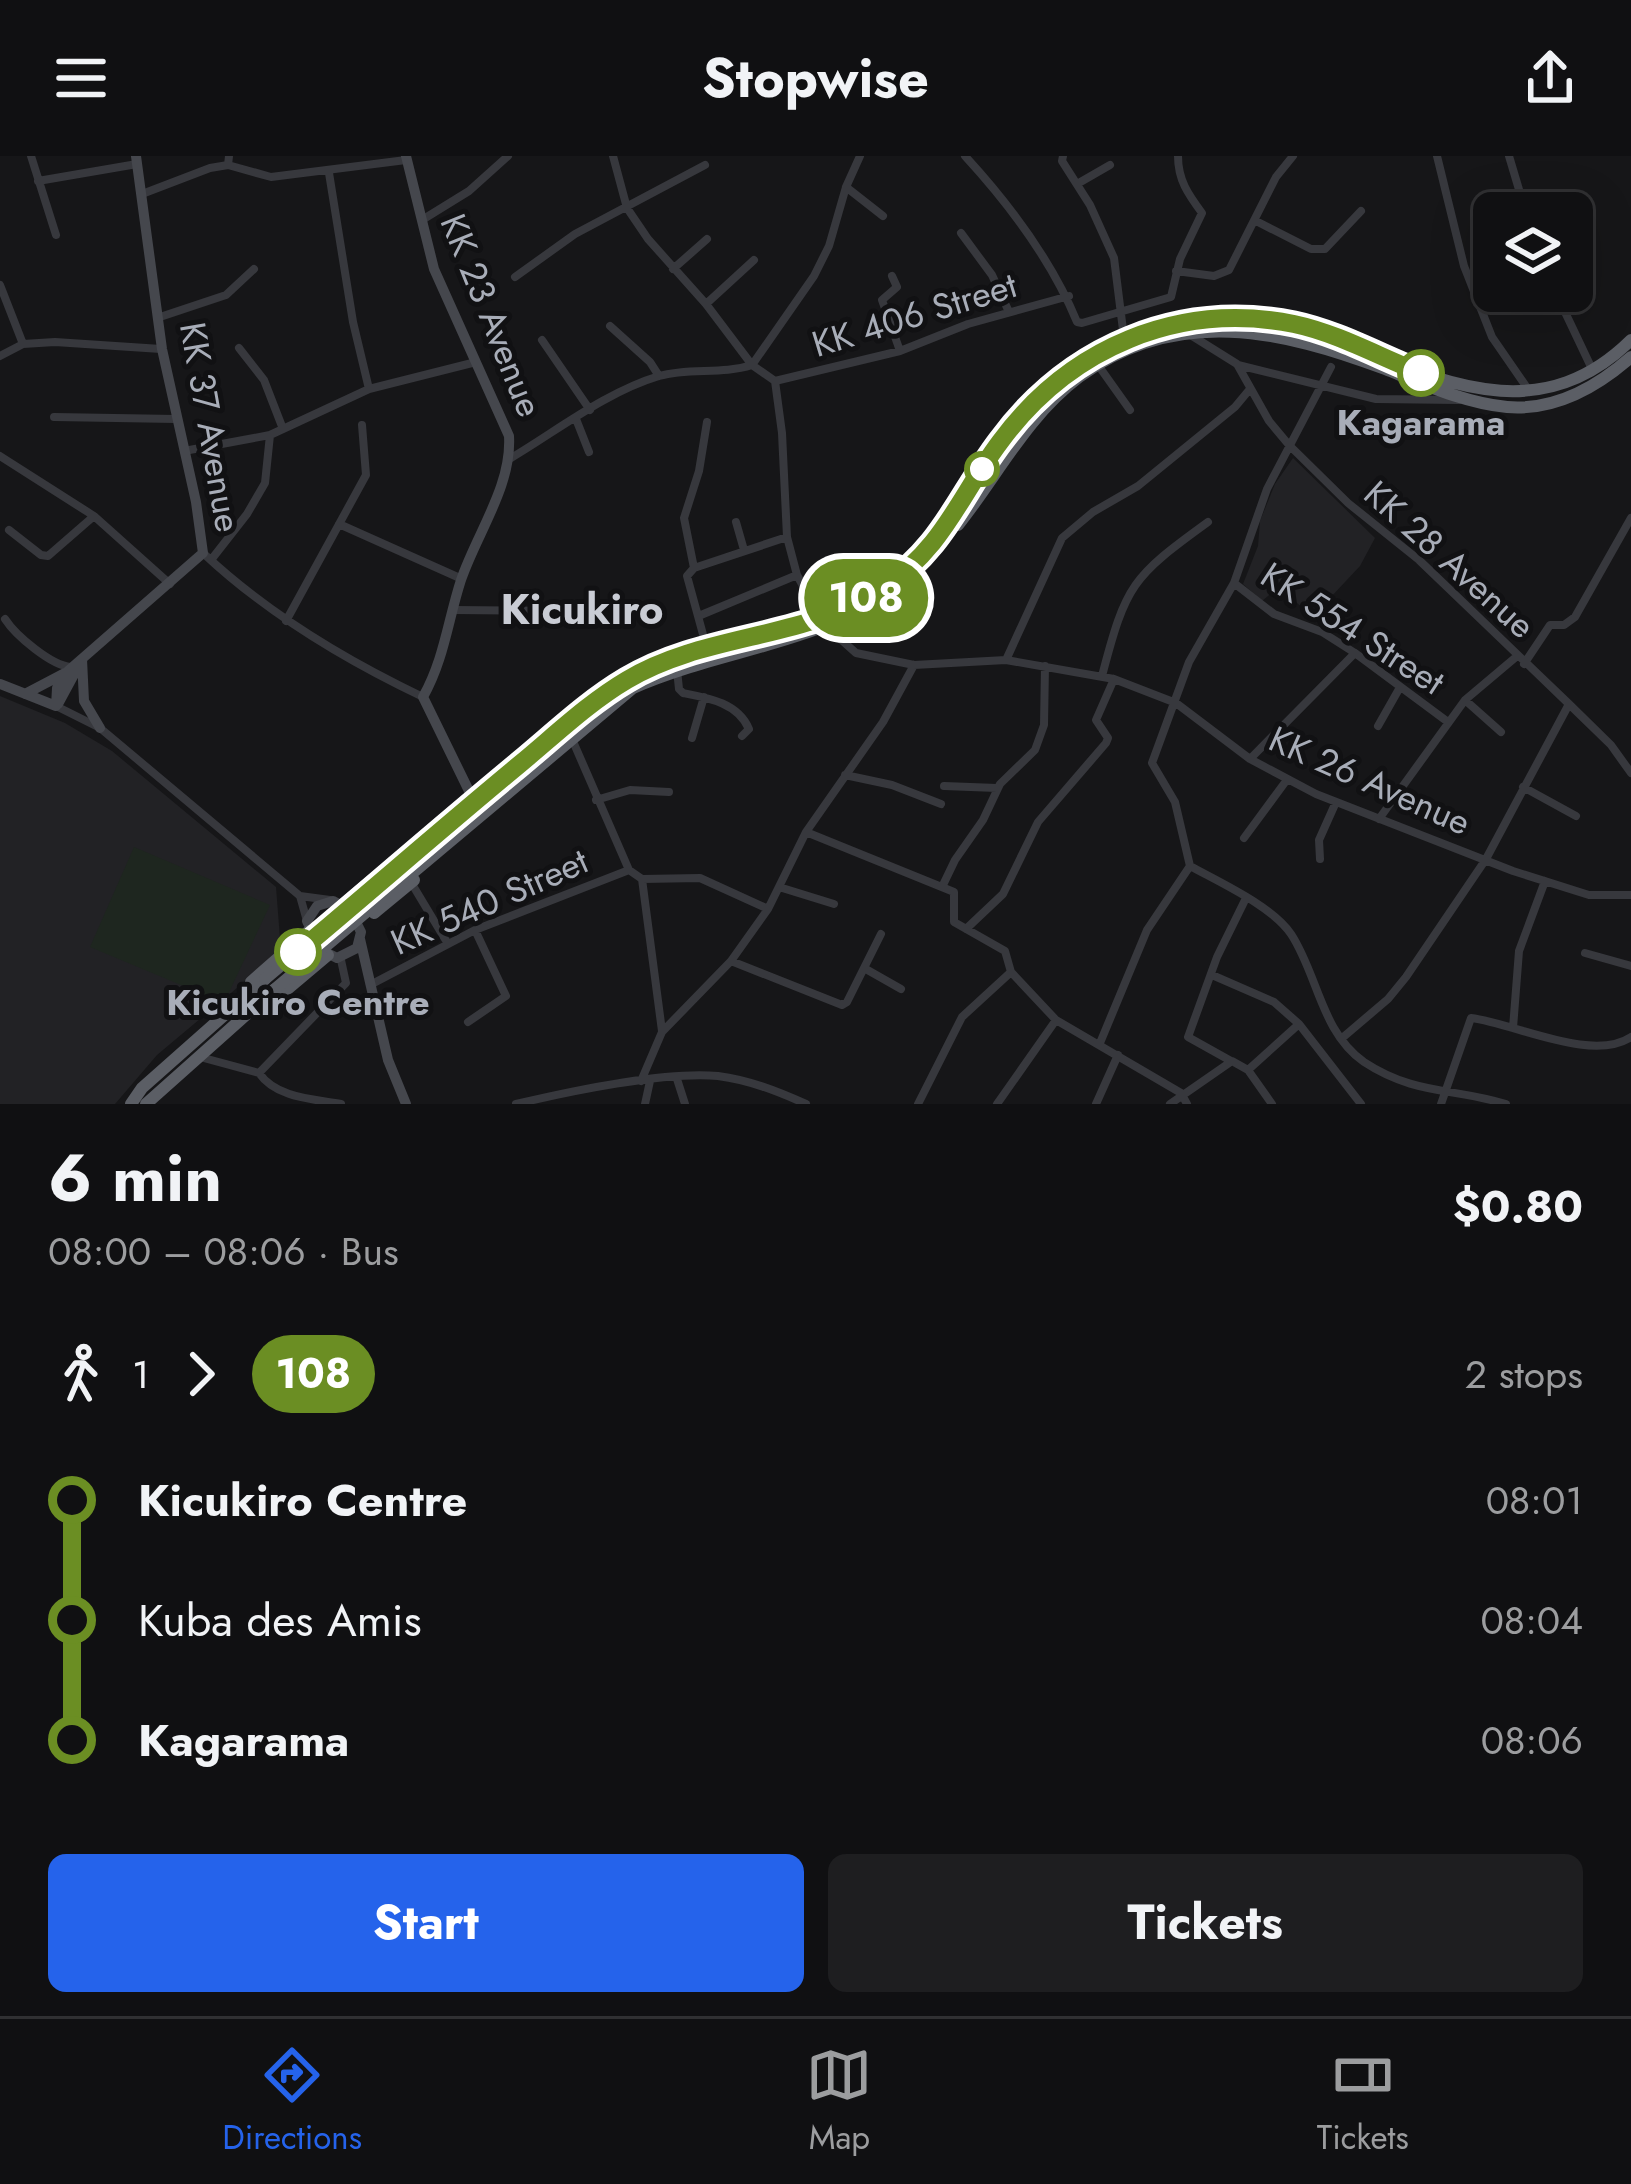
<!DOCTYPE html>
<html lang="en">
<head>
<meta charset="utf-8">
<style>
	:root { --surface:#101012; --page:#1e1e20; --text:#f1f3f6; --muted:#9c9d9f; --line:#303032; --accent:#2563eb }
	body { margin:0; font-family:Jost,sans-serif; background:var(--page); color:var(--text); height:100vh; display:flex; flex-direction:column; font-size:45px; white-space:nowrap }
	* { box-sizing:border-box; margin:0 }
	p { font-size:39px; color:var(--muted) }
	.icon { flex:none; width:66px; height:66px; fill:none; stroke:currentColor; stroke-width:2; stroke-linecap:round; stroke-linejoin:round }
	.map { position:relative; height:948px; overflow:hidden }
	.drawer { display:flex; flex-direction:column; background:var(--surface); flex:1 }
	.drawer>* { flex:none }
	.badge { padding:0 24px; border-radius:39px; font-size:42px; line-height:78px }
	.fabs { position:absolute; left:1473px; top:36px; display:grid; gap:24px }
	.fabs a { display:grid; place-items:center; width:120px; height:120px; border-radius:18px; background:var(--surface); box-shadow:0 12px 48px #0002,0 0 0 3px var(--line); font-size:60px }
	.map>.badge { position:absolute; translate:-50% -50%; box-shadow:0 0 0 6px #fff }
	.legs { display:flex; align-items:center; gap:18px; height:132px; padding:0 48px; font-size:39px }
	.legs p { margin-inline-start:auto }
	.summary { display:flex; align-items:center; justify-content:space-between; height:204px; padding:0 48px }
	h1 { font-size:66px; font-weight:700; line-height:90px }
	.action { display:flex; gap:24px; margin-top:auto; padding:24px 48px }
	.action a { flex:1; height:138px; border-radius:18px; background:var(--accent); color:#fff; font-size:48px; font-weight:700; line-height:138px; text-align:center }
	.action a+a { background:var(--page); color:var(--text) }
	ul { padding:0 48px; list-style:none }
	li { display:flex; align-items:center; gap:42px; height:120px; font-size:45px }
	li i { display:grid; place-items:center; width:18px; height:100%; margin:0 15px; background:currentColor }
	li i::after { content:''; width:30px; height:30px; margin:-15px; border:9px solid; border-radius:50%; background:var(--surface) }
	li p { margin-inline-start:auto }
	li:first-child i { background:linear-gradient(#0000 50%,currentColor 0) }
	li:last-child i { background:linear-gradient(currentColor 50%,#0000 0) }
	header { display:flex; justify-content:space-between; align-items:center; height:156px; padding:0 48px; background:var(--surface); font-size:54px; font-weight:700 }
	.menu { display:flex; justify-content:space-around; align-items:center; height:168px; border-top:3px solid var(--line); background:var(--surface); font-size:33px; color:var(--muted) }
	.menu a { display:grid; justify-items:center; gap:6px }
	.menu .on { color:var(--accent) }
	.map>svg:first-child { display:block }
	.built { fill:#222225 }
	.green { fill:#1e261f }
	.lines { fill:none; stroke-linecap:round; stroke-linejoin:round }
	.minor { stroke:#37383d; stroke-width:8 }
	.secondary { stroke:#45474d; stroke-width:10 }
	.trunk { stroke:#5b5e65; stroke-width:12 }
	.trunk-bridge { stroke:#5b5e65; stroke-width:12 }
	.line-1-casing { stroke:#fff; stroke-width:27 }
	.line-1 { stroke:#6b8e23; stroke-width:18 }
	.stop-1-dot { fill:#fff; stroke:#6b8e23; stroke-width:6 }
	.labels { text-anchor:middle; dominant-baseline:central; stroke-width:10; stroke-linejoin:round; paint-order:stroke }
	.street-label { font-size:36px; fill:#a8adb8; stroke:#111113 }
	.stop-label { font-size:36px; font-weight:bold; fill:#a8adb8; stroke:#111113 }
	.quarter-label { font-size:42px; font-weight:bold; fill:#c9ccd4; stroke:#111113 }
</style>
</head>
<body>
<header><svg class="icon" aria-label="menu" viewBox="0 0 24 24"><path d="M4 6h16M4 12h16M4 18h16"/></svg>Stopwise<svg class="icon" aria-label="share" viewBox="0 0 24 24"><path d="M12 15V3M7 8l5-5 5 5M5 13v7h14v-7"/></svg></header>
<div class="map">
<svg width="1631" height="948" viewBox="0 0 1631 948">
	<rect width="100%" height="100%" fill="#161618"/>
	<path class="built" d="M1293 302 1375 382 1360 410 1330 442 1321 437 1305 454 1279 431 1262 445 1243 428 1258 390 1260 365 1275 328Z
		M0 540 65 567 112 595 276 731 281 795 157 899 115 948H0Z"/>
	<path class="green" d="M134 691 270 749 224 847 90 791Z"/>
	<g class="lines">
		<path class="minor" d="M31 0 56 79
			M613 0 627 52 648 83 706 148 752 209 775 225 782 277 787 381 797 419 820 461
			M965 0C1010 49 1052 105 1077 166L1082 167 1171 141 1180 103 1202 57C1188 38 1178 24 1178 0
			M1063 0 1062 5 1090 49 1114 102 1124 182
			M1437 0 1464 110 1492 181 1530 236
			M1509 0 1526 57
			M228 9 271 21 406 4
			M329 17 353 166 369 233 476 206
			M38 25 137 8
			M1077 28 1110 9
			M846 31 883 60
			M142 38 210 12 228 9 229 0
			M422 64 469 35 508 0
			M1256 65 1311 93H1325L1361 55
			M961 77 992 119 1009 156
			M673 113 707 83
			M1176 115 1214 120 1229 114 1276 21 1293 0
			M892 120 897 131 882 144 900 195
			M515 121 575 78 705 9
			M0 129 23 188 55 186 161 193
			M1555 135 1593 215
			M706 148 754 104
			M160 161 226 139 254 113
			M610 170 650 206 659 220
			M1189 178 1237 208 1269 265 1289 289 1348 347 1419 404 1569 548 1611 589 1631 617
			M542 184 590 254
			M239 192 264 224 283 273
			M0 200 23 188
			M1098 209 1130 254
			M1238 209 1376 243 1459 244
			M1331 211 1267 333 1234 427 1274 458 1322 476 1355 497 1448 566
			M775 225 900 195 968 168 1069 140
			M54 261 176 263
			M576 263 589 296
			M184 295 270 279 369 233
			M0 300 94 360 170 428
			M511 302C558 274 606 236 659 220 690 211 721 219 752 209L814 120 829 90 846 31 860 0
			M736 366 744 394
			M339 368 462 423
			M9 374 41 399 48 400 94 360
			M203 397C268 458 343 503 423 541
			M211 404 247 358 265 327 270 279
			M694 412 684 362 699 315 707 266
			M453 454 577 455
			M701 459 797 419
			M5 463C16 480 52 510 71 511
			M286 465 366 319 362 269
			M827 471 856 497 914 509 1006 504 1114 523 1176 547 1250 603 1316 638 1513 715 1589 739H1631
			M707 493 687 420 694 412 787 381
			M1006 504 1062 382 1093 356 1138 330 1235 251 1250 233
			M1524 508 1550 469H1564L1575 461 1631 362
			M677 514 679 533 683 537C709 542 738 547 749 573L742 580
			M1102 520C1126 428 1132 421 1208 366
			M1465 544 1501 576
			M56 550 100 572 300 740 330 744
			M1378 570 1399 533
			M692 582 704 541
			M572 583 629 714
			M1251 602 1355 497
			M845 619 892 629 941 648
			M944 630 997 632
			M1523 631 1576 660
			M596 644 630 634 669 636
			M1379 663 1465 544 1516 501
			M806 676 954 736V766L1005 795 1011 816 1056 864 1181 937 1187 948
			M1244 682 1286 625
			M1320 703 1319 684 1336 646
			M1190 710C1219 726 1272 750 1291 778 1318 819 1321 876 1364 906 1414 939 1454 932 1506 948
			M642 723 662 875
			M412 728 448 788
			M943 729 955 704 983 664 1000 628 1035 594 1044 569 1045 510
			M779 731 834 748
			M300 740 307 765
			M966 773 1003 738 1038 666 1106 587 1108 582 1096 564 1114 523
			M1585 797 1631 810
			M731 805 768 753
			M864 812 881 778
			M1212 819 1274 846 1299 868
			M370 829 475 774 629 714 642 723 700 722 768 753 806 676 883 566 914 509
			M468 866 506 840 475 774
			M1513 872 1519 795 1545 725
			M1341 883 1388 843 1406 821 1486 703 1569 548
			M1100 887 1147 774 1190 710 1175 646 1152 607 1189 506 1234 427
			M200 901 259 917 346 827 341 804
			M1231 905 1188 881 1217 801 1246 742
			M1248 914 1272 948
			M259 917C276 942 313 943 341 948
			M677 923 685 948
			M641 925 662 876 731 805 842 849 847 846 864 812 901 833
			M516 948C567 936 666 915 718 920 749 924 777 935 806 948
			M645 948 650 925
			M918 948 962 861 1011 816
			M997 948 1056 864
			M1096 948 1118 899
			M1170 948 1232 905 1248 914 1299 868 1361 948
			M1441 948 1471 862C1514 867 1592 907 1631 881"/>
		<path class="secondary" d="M406 0 434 113 509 280C512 330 477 377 461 424 448 464 444 504 423 541L471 639
			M82 503 84 545 100 572
			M0 528 56 550
			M25 538 65 517
			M58 548 78 511
			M56 550 57 532 68 515 203 397 196 346 162 193 136 0
			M333 745 350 754 361 776 357 792 337 802 321 794 307 765 317 750Z
			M360 783 388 904 406 948"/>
		<path class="trunk" d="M958 369C998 319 1026 261 1079 221 1176 150 1282 174 1385 213 1423 228 1465 247 1507 251 1554 255 1597 231 1631 201
			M395 713 625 525C720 476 834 479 916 404 953 370 970 326 999 286 1037 234 1094 185 1158 171 1201 161 1251 159 1294 168 1318 173 1339 185 1362 194 1457 233 1547 267 1631 184
			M403 725 633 532C714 496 808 489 883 441
			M343 748 397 703
			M374 757 414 724
			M251 826 309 775
			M271 847 328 799
			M131 948 142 932 265 823
			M146 948 275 833"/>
		<path class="trunk-bridge" d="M265 823 395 713
			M275 833 403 725"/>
	</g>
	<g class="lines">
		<g class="line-1-casing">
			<path id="line-1" d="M298 796C372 734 445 670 520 608 554 580 588 547 627 524 705 477 805 484 882 433 945 390 958 342 1000 286 1069 192 1178 145 1294 168 1337 177 1380 201 1421 217"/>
		</g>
		<use href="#line-1" class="line-1"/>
	</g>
	<g class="stop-1-dot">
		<circle cx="1421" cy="217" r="21"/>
		<circle cx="982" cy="313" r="15"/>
		<circle cx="298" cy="796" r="21"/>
	</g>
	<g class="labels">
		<g class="street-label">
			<text transform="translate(914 158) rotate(-17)">KK 406 Street</text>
			<text transform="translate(492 159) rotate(68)">KK 23 Avenue</text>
			<text transform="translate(211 271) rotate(80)">KK 37 Avenue</text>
			<text transform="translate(1450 403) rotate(42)">KK 28 Avenue</text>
			<text transform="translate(1353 472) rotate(33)">KK 554 Street</text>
			<text transform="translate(1370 624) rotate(24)">KK 26 Avenue</text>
			<text transform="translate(489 745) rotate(-24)">KK 540 Street</text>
		</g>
		<g class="stop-label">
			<text x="1421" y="266">Kagarama</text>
			<text x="298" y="846">Kicukiro Centre</text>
		</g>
		<g class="quarter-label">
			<text x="582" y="453">Kicukiro</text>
		</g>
	</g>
</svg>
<div class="fabs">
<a><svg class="icon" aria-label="layers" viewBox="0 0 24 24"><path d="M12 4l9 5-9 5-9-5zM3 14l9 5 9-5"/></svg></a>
</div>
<b class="badge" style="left:866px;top:442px;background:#6b8e23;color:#fff">108</b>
</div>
<section class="drawer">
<div class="summary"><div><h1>6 min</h1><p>08:00 – 08:06 · Bus</p></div><b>$0.80</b></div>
<div class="legs"><svg class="icon" aria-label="walk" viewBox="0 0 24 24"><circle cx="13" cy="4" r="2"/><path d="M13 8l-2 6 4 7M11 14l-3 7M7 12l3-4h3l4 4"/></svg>1<svg class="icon" aria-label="forward" viewBox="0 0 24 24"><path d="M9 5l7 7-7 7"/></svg><b class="badge" style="background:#6b8e23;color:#fff">108</b><p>2 stops</p></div>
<ul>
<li><i style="color:#6b8e23"></i><b>Kicukiro Centre</b><p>08:01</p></li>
<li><i style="color:#6b8e23"></i><span>Kuba des Amis</span><p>08:04</p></li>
<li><i style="color:#6b8e23"></i><b>Kagarama</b><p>08:06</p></li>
</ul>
<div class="action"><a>Start</a><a>Tickets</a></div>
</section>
<nav class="menu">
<a class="on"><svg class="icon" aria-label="directions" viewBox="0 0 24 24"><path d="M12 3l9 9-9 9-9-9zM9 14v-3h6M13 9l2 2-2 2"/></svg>Directions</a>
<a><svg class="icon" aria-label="map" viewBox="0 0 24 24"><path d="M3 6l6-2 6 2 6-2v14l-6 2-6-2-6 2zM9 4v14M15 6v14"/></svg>Map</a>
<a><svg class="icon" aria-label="tickets" viewBox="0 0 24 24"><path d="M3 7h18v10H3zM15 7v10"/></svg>Tickets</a>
</nav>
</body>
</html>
